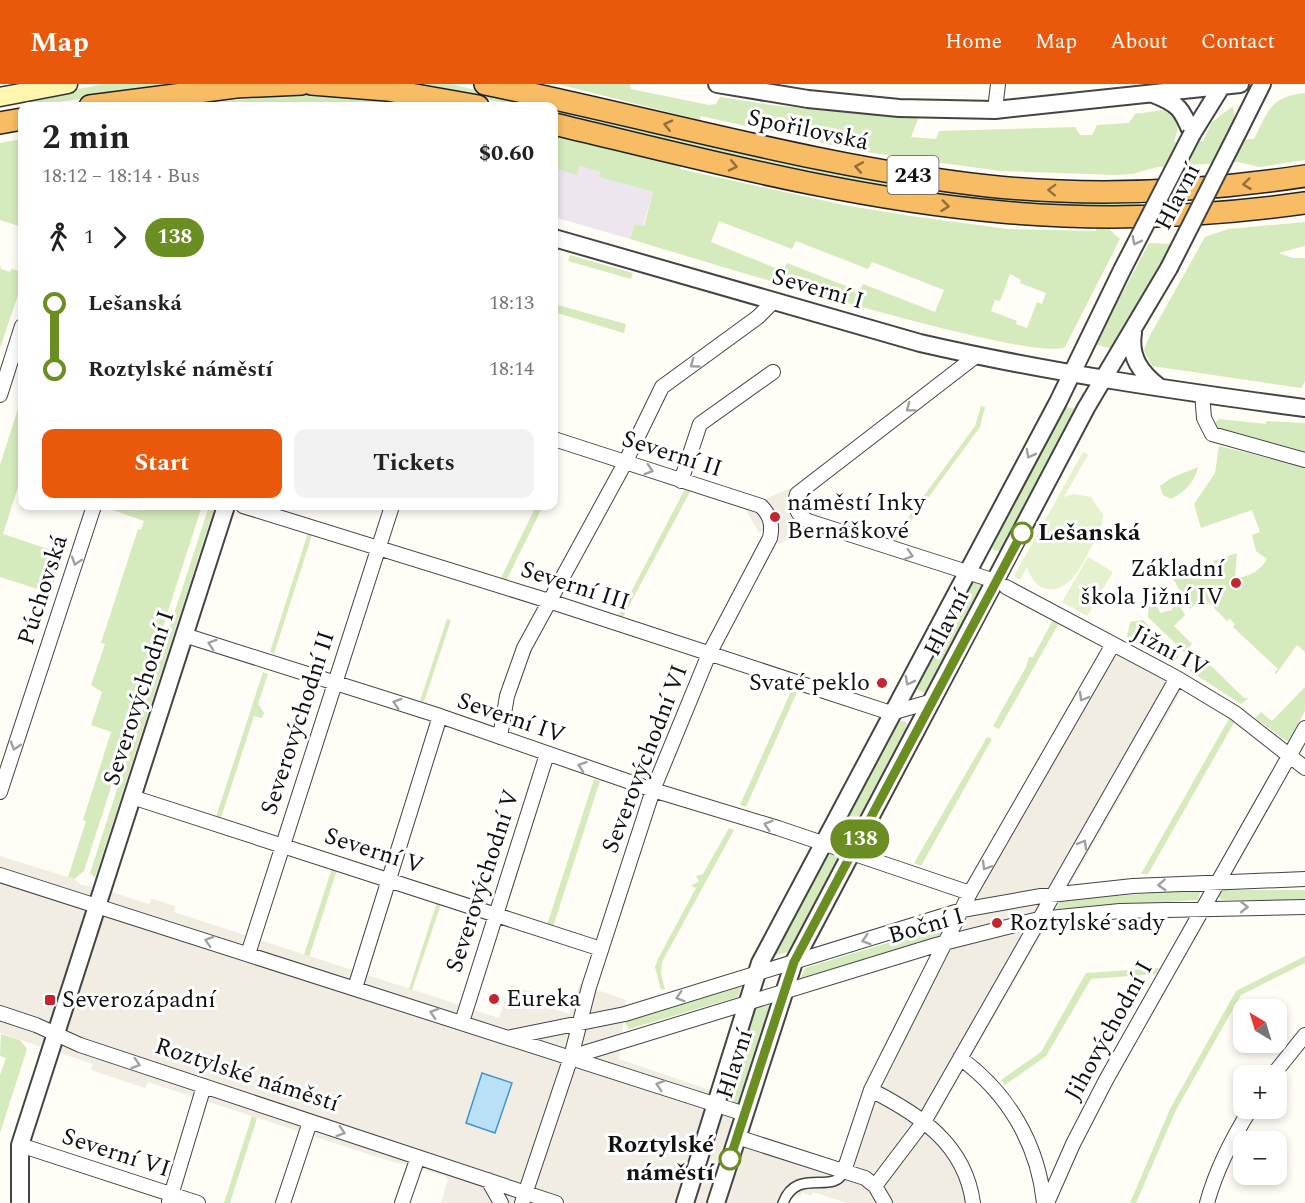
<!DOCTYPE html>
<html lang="en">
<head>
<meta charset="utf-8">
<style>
	:root { --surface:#fff; --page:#f2f2f2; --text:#222; --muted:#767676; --accent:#ea580c }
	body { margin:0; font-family:Spectral,serif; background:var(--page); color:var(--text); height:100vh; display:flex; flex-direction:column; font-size:22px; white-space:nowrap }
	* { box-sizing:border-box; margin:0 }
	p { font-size:20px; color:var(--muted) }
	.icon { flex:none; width:33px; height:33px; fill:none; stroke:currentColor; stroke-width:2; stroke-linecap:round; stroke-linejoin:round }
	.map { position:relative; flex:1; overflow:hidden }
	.drawer { position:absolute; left:18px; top:18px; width:540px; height:408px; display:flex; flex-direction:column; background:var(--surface); border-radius:12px; box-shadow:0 3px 9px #0003 }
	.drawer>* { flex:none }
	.badge { padding:0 12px; border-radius:20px; font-size:21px; line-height:39px }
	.needle { width:39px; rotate:322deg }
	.buttons { position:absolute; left:1233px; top:915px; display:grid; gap:12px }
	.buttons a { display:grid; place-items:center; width:54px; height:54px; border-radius:12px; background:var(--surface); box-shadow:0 3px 9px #0003; font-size:30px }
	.map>.badge { position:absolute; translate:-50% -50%; box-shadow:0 0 0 3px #fff }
	.legs { display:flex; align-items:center; gap:9px; height:66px; padding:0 24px; font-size:20px }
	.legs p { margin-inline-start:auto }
	.headline { display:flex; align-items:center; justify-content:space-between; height:102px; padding:0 24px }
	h1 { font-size:33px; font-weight:700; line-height:45px }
	.action { display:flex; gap:12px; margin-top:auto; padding:12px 24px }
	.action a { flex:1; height:69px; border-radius:12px; background:var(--accent); color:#fff; font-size:24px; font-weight:700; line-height:69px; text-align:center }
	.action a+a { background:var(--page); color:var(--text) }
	ul { padding:0 24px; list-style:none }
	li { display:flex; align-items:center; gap:21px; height:66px; font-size:22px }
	li i { display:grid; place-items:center; width:9px; height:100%; margin:0 8px; background:currentColor }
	li i::after { content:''; width:15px; height:15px; margin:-8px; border:4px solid; border-radius:50%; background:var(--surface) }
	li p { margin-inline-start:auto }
	li:first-child i { background:linear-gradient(#0000 50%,currentColor 0) }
	li:last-child i { background:linear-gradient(currentColor 50%,#0000 0) }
	header { display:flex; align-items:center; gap:36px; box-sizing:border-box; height:84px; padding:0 30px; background:var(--accent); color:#fff }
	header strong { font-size:28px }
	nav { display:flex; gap:33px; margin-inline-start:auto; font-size:21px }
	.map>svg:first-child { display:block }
	.industrial { fill:#eee6ef }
	.green { fill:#d5ebbd; fill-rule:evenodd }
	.pitch { fill:#e6f2cf }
	.plaza { fill:#f1ede2 }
	.water { fill:#b9e0f7; stroke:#3f96cf; stroke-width:1.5 }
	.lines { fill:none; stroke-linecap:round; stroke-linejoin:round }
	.pedestrian-casing { stroke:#444; stroke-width:12 }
	.minor-casing { stroke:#444; stroke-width:16 }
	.tertiary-casing { stroke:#444; stroke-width:20 }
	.secondary-casing { stroke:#333; stroke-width:21 }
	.trunk-casing { stroke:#222; stroke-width:24 }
	.pedestrian { stroke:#fff; stroke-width:9 }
	.minor { stroke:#fff; stroke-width:14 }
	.tertiary { stroke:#fff; stroke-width:16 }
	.secondary { stroke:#fff6b0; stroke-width:18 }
	.trunk { stroke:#f7bc64; stroke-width:21 }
	.tertiary-bridge-casing { stroke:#444; stroke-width:20; stroke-linecap:butt }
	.tertiary-bridge { stroke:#fff; stroke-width:16 }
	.oneway { stroke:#906f3f }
	.oneway2 { stroke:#a0a0a0 }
	.line-1-casing { stroke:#fff; stroke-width:14 }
	.line-1 { stroke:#6b8e23; stroke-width:9 }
	.poi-dot { fill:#c4262e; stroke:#fff; stroke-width:2 }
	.stop-1-dot { fill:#fff; stroke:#6b8e23; stroke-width:3 }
	.labels { text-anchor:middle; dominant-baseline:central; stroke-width:6; stroke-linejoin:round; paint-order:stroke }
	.shield { fill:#fff; stroke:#585858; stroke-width:1.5 }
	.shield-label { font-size:22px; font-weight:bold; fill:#111 }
	.street-label { font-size:24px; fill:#111; stroke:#fff }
	.poi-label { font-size:24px; fill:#111; stroke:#fff; text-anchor:start }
	.stop-label { font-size:24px; font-weight:bold; fill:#111; stroke:#fff; text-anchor:start }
</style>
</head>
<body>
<header>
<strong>Map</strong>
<nav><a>Home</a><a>Map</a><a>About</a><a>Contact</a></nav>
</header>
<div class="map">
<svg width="1305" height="1119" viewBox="0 0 1305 1119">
	<rect width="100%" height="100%" fill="#fffdf5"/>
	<path class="industrial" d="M580 82 601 88 600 93 653 108 643 142 635 140 630 155 554 133V84L577 90Z"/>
	<path class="green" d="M104 0H188L29 22 22 16Z
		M408 0H449L551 22H520Z
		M557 0H630L631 5 709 21 716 20 720 13 779 22 919 33 911 53 936 55 939 47 1075 43 1080 51H1092L1097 41 1129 39 1135 30 1163 26C1181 34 1179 43 1174 58L1203 57 1212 38 1233 22 1235 35 1225 56 1254 55C1268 27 1271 12 1305 9V76L1260 83 1238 78 1157 83 1132 90 1116 91 1001 87 920 76 854 66 701 32 700 36Z
		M292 11 379 16 403 22H188L191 20Z
		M554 23 687 54 1143 115 1139 123C1047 122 958 116 868 101 762 83 658 55 554 30Z
		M554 52 681 81 680 85 844 121 911 132 1008 145 1096 147 1097 143H1107L1120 155 1065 263C1037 281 684 171 630 155L635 140 644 142 653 108 599 93 600 88 580 82 577 91 554 84ZM719 137 792 165 796 157 868 185 872 178 944 206 935 228 863 200 859 207 787 179 783 187 711 158ZM1010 190 1021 196 1020 199 1046 209 1042 220 1037 218 1027 244 1016 240 1017 237 991 227 995 216 1000 217Z
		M22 55V143L0 136V59Z
		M1305 138V162L1279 169 1292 174H1305V297L1301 304 1152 282 1144 266 1148 255 1205 153 1228 145Z
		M1149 159 1171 160 1132 234 1113 265 1097 261 1099 252Z
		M570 171 633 189 631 195 568 177Z
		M22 178V199L0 264V181L1 185 10 188 11 185 19 187Z
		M554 220 626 240 624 249 554 228Z
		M22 312V390L3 450 63 470 50 509 0 493V381Z
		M981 322 985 323 980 343 895 459 890 458 975 342Z
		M1066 323 1077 325 1002 468 993 466 991 459Z
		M1219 335 1266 340V337L1305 339V371L1222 348 1214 340Z
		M1219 362 1305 383V568L1297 561 1276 590 1274 589 1278 585 1233 543 1235 540 1230 535 1227 537 1203 513 1190 525 1169 487 1196 480 1199 489 1215 484 1213 477 1237 469 1235 494C1249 493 1260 487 1267 475L1256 467 1252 451 1260 448 1252 426 1201 444 1194 420 1215 389Z
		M1198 383C1194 399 1186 407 1171 415L1163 411 1160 402 1171 394Z
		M685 405 691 406 622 535 618 533Z
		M108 422H122L137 427 140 422H202L84 787 74 795 68 793 86 737 83 736 111 648 91 641 102 608 91 601 105 560 101 559 138 445 141 446 144 437 107 424Z
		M209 422H215L95 794 90 789Z
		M536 422H543L506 497 500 496Z
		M308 449 312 451 274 570 270 568Z
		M971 496 981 497 985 501 927 609 919 607 916 603Z
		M1174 512 1185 531 1174 542 1192 560 1184 568 1148 533 1149 518 1155 515 1160 529 1172 526Z
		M447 535 451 536 424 618 420 617Z
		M1053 536 1059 539 999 645 993 642 1026 583 1029 573H1033Z
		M1143 536 1179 572 1174 578 1127 553 1130 538Z
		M1203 574 1244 614H1249L1241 620 1190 587Z
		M263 588 268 590 258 620 264 629 262 634 254 632 221 734 216 733Z
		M1305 603V627L1288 658 1255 634 1261 628 1272 637Z
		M792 605 798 606 746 723 740 721Z
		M1230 633 1235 637 1148 790H1141Z
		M904 637 910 643 847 760 839 758 835 750 897 638Z
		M987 653 992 655 921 782 914 779Z
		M594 695 600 697 553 843 547 841Z
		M729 744 734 746 662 878 661 890 665 905 661 906 655 883 658 875 696 804 691 802 699 797 696 792 703 790Z
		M827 767 840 772V777L788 868 769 873Z
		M332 784 337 786 309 873 304 871Z
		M1196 806 1200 808 1198 816 1055 825 1061 816Z
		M1220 806H1305V816H1221L1218 811Z
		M437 818 441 820 412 906 409 905Z
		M940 843 944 846 940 854 800 895 805 884Z
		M1305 872V879L1241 911 1176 1026 1136 1119H1130L1170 1025 1236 907Z
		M1160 884 1156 890 1091 895 1046 972 1005 1001 1001 996 1041 968 1086 889Z
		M741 902 738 913 629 945 625 939 628 935Z
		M770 921 741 1018 738 1021 727 1018 725 1013 752 926Z
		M1 950 20 956 27 965 0 1049V991L6 974 0 972Z
		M252 1032 257 1034 230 1119H224Z"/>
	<path class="pitch" d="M1083 368 1088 371 1064 413 1073 410 1091 413 1103 431 1102 441C1091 461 1075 509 1049 505 1036 504 1031 494 1027 483L1020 496 1014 492Z
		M1088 473 1113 488 1087 532 1062 518Z"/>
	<path class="plaza" d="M790 404 797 427 812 412 824 436 801 433 811 446 778 460 773 440 759 449 745 424Z
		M1104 563 1183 604 936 1034 966 1073 981 1119H847L813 1108 812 1112 802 1108 800 1112 793 1110 790 1119H441L448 1095 445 1092 380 1074 148 998 145 1004 91 986 93 980 0 949V772L74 795 81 801 103 805 149 820 152 815 159 817 175 822 174 828 499 934 510 901 556 916 554 925 569 930 580 900 626 916 619 975 719 1009 745 1030 752 1041 750 1049 839 1078 865 997 958 818Z"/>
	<path class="water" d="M482 989 512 999 495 1049 466 1039Z"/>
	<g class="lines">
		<g class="pedestrian-casing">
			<path id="pedestrian" d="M783 1119C797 1082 834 1112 844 1087"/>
		</g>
		<g class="minor-casing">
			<path id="minor" d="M995 26 998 0
				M976 272 797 410C793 422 797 431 808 437L995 497
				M1202 309 1204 334 1212 350 1305 376
				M0 311 22 242
				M681 397 700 340 773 288
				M243 422 549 517 891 629 933 617
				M1006 503 1177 594 1235 629 1305 684
				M184 551 440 632 653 706 778 744 970 809
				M500 653 507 612 524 564 625 379 662 303 758 233 773 218
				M0 708 94 422
				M132 713 601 865
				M0 791 745 1030
				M248 870 392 422
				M355 904 440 632
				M0 929 36 941 80 961 556 1119
				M462 938 547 670
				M511 953 625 930 962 826 1041 812 1133 802 1305 795
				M571 973 936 861 1039 835 1120 827 1305 823
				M960 974C1008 1009 1038 1060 1044 1119
				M1272 992 1305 951
				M871 1006C920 1031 965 1060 973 1119
				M737 1053 865 1094 875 1102 885 1119
				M20 1061 198 1119
				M844 1087 871 1006 970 809 1112 562
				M488 1096 501 1119
				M875 1102 925 1036 1177 594
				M169 1118 204 1002
				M283 1119 310 1038
				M402 1119 418 1073
				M522 1119 571 973 589 903 653 706 709 570 770 454C773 440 770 431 761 422L554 355
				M1047 1119 1073 1060 1106 996 1305 644
				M1207 1119C1216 1086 1233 1053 1251 1024"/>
		</g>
		<g class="tertiary-casing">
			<path id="tertiary" d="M717 0 808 15 899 24 995 26 1240 0
				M1153 10C1179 20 1182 25 1192 50
				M1238 48 1262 0
				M1192 50 1223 0
				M554 154 920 259C1046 288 1176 307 1305 324
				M1133 249C1129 273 1141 289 1159 303
				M20 1119V1061L226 422
				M685 1119 760 879 1058 318 1122 186
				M716 1119 794 878 1086 324 1169 184"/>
		</g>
		<g class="secondary-casing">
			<path id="secondary" d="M0 13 68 0"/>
		</g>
		<g class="trunk-casing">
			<path id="trunk" d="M311 0 387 6 478 22
				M485 0C653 34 818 83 988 102 1092 113 1201 108 1305 92
				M90 22 236 3 302 0
				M0 39 22 35
				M554 40C701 75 850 115 1002 128 1102 137 1206 133 1305 119"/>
		</g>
		<use href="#pedestrian" class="pedestrian"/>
		<use href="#minor" class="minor"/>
		<use href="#tertiary" class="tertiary"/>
		<use href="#secondary" class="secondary"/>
		<use href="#trunk" class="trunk"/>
		<g class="tertiary-bridge-casing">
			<path id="tertiary-bridge" d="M1169 184 1238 48
				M1122 186 1192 50"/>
		</g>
		<use href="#tertiary-bridge" class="tertiary-bridge"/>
	</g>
	<defs><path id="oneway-chevron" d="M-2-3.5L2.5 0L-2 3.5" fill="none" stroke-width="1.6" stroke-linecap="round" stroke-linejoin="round" transform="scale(1.5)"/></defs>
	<g class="oneway">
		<use href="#oneway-chevron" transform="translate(668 41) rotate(-167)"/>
		<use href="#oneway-chevron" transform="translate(733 82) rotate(13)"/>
		<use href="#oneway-chevron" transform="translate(859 83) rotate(-170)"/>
		<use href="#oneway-chevron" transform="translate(1247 100) rotate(173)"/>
		<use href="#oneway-chevron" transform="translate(1052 106) rotate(-178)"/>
		<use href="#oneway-chevron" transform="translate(945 122) rotate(7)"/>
	</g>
	<g class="oneway2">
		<use href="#oneway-chevron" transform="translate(1136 157) rotate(117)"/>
		<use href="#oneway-chevron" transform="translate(694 280) rotate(144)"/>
		<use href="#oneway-chevron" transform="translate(910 324) rotate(143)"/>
		<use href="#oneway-chevron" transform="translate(1030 370) rotate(118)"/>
		<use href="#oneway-chevron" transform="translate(649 386) rotate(18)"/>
		<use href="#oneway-chevron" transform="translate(909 471) rotate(18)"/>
		<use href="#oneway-chevron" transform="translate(76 477) rotate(108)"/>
		<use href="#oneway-chevron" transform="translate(212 560) rotate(-162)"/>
		<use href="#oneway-chevron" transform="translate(909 597) rotate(118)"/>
		<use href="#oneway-chevron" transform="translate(1083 613) rotate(120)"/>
		<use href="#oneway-chevron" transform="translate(397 619) rotate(-163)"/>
		<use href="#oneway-chevron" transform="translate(15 662) rotate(108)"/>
		<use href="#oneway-chevron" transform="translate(582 682) rotate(-161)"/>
		<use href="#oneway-chevron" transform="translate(768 741) rotate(-163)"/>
		<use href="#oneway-chevron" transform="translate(1083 760) rotate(-60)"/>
		<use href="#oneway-chevron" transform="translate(986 782) rotate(120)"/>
		<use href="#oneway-chevron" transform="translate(1162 801) rotate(177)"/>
		<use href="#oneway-chevron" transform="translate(1244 823)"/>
		<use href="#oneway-chevron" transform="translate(866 856) rotate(163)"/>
		<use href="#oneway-chevron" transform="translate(209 857) rotate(-162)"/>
		<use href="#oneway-chevron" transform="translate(680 913) rotate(163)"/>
		<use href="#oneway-chevron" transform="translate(434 929) rotate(-162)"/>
		<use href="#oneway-chevron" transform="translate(136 980) rotate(18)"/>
		<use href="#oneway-chevron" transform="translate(660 1001) rotate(-162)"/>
		<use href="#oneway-chevron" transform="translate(341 1048) rotate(18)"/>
	</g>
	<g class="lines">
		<g class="line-1-casing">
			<path id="line-1" d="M730 1075 794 878 1022 449"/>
		</g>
		<use href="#line-1" class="line-1"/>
	</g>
	<g class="poi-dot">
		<circle cx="775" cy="433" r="6"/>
		<circle cx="1236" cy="499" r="6"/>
		<circle cx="882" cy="599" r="6"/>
		<circle cx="997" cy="839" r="6"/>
		<circle cx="494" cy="915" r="6"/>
		<rect x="44" y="910" width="12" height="12" rx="3"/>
	</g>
	<g class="stop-1-dot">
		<circle cx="1022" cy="449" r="10"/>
		<circle cx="730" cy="1075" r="10"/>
	</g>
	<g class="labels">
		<rect class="shield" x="887.5" y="72" width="51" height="38" rx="4.5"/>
		<g class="shield-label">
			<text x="913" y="91">243</text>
		</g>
		<g class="street-label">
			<text transform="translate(808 46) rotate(12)">Spořilovská</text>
			<text transform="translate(1178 113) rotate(-63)">Hlavní</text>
			<text transform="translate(818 205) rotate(16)">Severní I</text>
			<text transform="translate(672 370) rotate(18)">Severní II</text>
			<text transform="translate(575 502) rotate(18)">Severní III</text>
			<text transform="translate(43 506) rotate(-72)">Púchovská</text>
			<text transform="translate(947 539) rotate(-63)">Hlavní</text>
			<text transform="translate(1170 567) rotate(28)">Jižní IV</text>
			<text transform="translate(139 614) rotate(-72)">Severovýchodní I</text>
			<text transform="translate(511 634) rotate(19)">Severní IV</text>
			<text transform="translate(298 639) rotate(-72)">Severovýchodní II</text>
			<text transform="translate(645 675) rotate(-69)">Severovýchodní VI</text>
			<text transform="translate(374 767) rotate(18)">Severní V</text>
			<text transform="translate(483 797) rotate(-72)">Severovýchodní V</text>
			<text transform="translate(926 842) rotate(-16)">Boční I</text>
			<text transform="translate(1109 947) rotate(-61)">Jihovýchodní I</text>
			<text transform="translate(735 980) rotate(-72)">Hlavní</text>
			<text transform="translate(247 991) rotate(18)">Roztylské náměstí</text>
			<text transform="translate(116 1069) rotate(18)">Severní VI</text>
		</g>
		<g class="poi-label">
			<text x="787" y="419">náměstí Inky<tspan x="787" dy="28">Bernáškové</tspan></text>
			<text x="1224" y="485" text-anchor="end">Základní<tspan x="1224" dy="28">škola Jižní IV</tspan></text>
			<text x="870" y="599" text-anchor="end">Svaté peklo</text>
			<text x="1009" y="839">Roztylské sady</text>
			<text x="506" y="915">Eureka</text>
			<text x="62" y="916">Severozápadní</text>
		</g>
		<g class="stop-label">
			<text x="1038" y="449">Lešanská</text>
			<text x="714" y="1061" text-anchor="end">Roztylské<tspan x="714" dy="28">náměstí</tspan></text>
		</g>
	</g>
</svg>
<div class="buttons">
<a><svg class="needle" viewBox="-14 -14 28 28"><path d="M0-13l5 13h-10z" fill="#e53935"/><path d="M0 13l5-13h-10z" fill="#767676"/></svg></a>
<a>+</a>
<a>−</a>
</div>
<b class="badge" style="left:860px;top:755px;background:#6b8e23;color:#fff">138</b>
<section class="drawer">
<div class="headline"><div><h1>2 min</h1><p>18:12 – 18:14 · Bus</p></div><b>$0.60</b></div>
<div class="legs"><svg class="icon" aria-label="walk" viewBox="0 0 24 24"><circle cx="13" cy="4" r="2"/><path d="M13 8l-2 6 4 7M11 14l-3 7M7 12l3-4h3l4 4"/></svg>1<svg class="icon" aria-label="forward" viewBox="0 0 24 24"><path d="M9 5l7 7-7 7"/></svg><b class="badge" style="background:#6b8e23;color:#fff">138</b></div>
<ul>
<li><i style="color:#6b8e23"></i><b>Lešanská</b><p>18:13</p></li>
<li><i style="color:#6b8e23"></i><b>Roztylské náměstí</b><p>18:14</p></li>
</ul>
<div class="action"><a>Start</a><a>Tickets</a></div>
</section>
</div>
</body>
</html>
